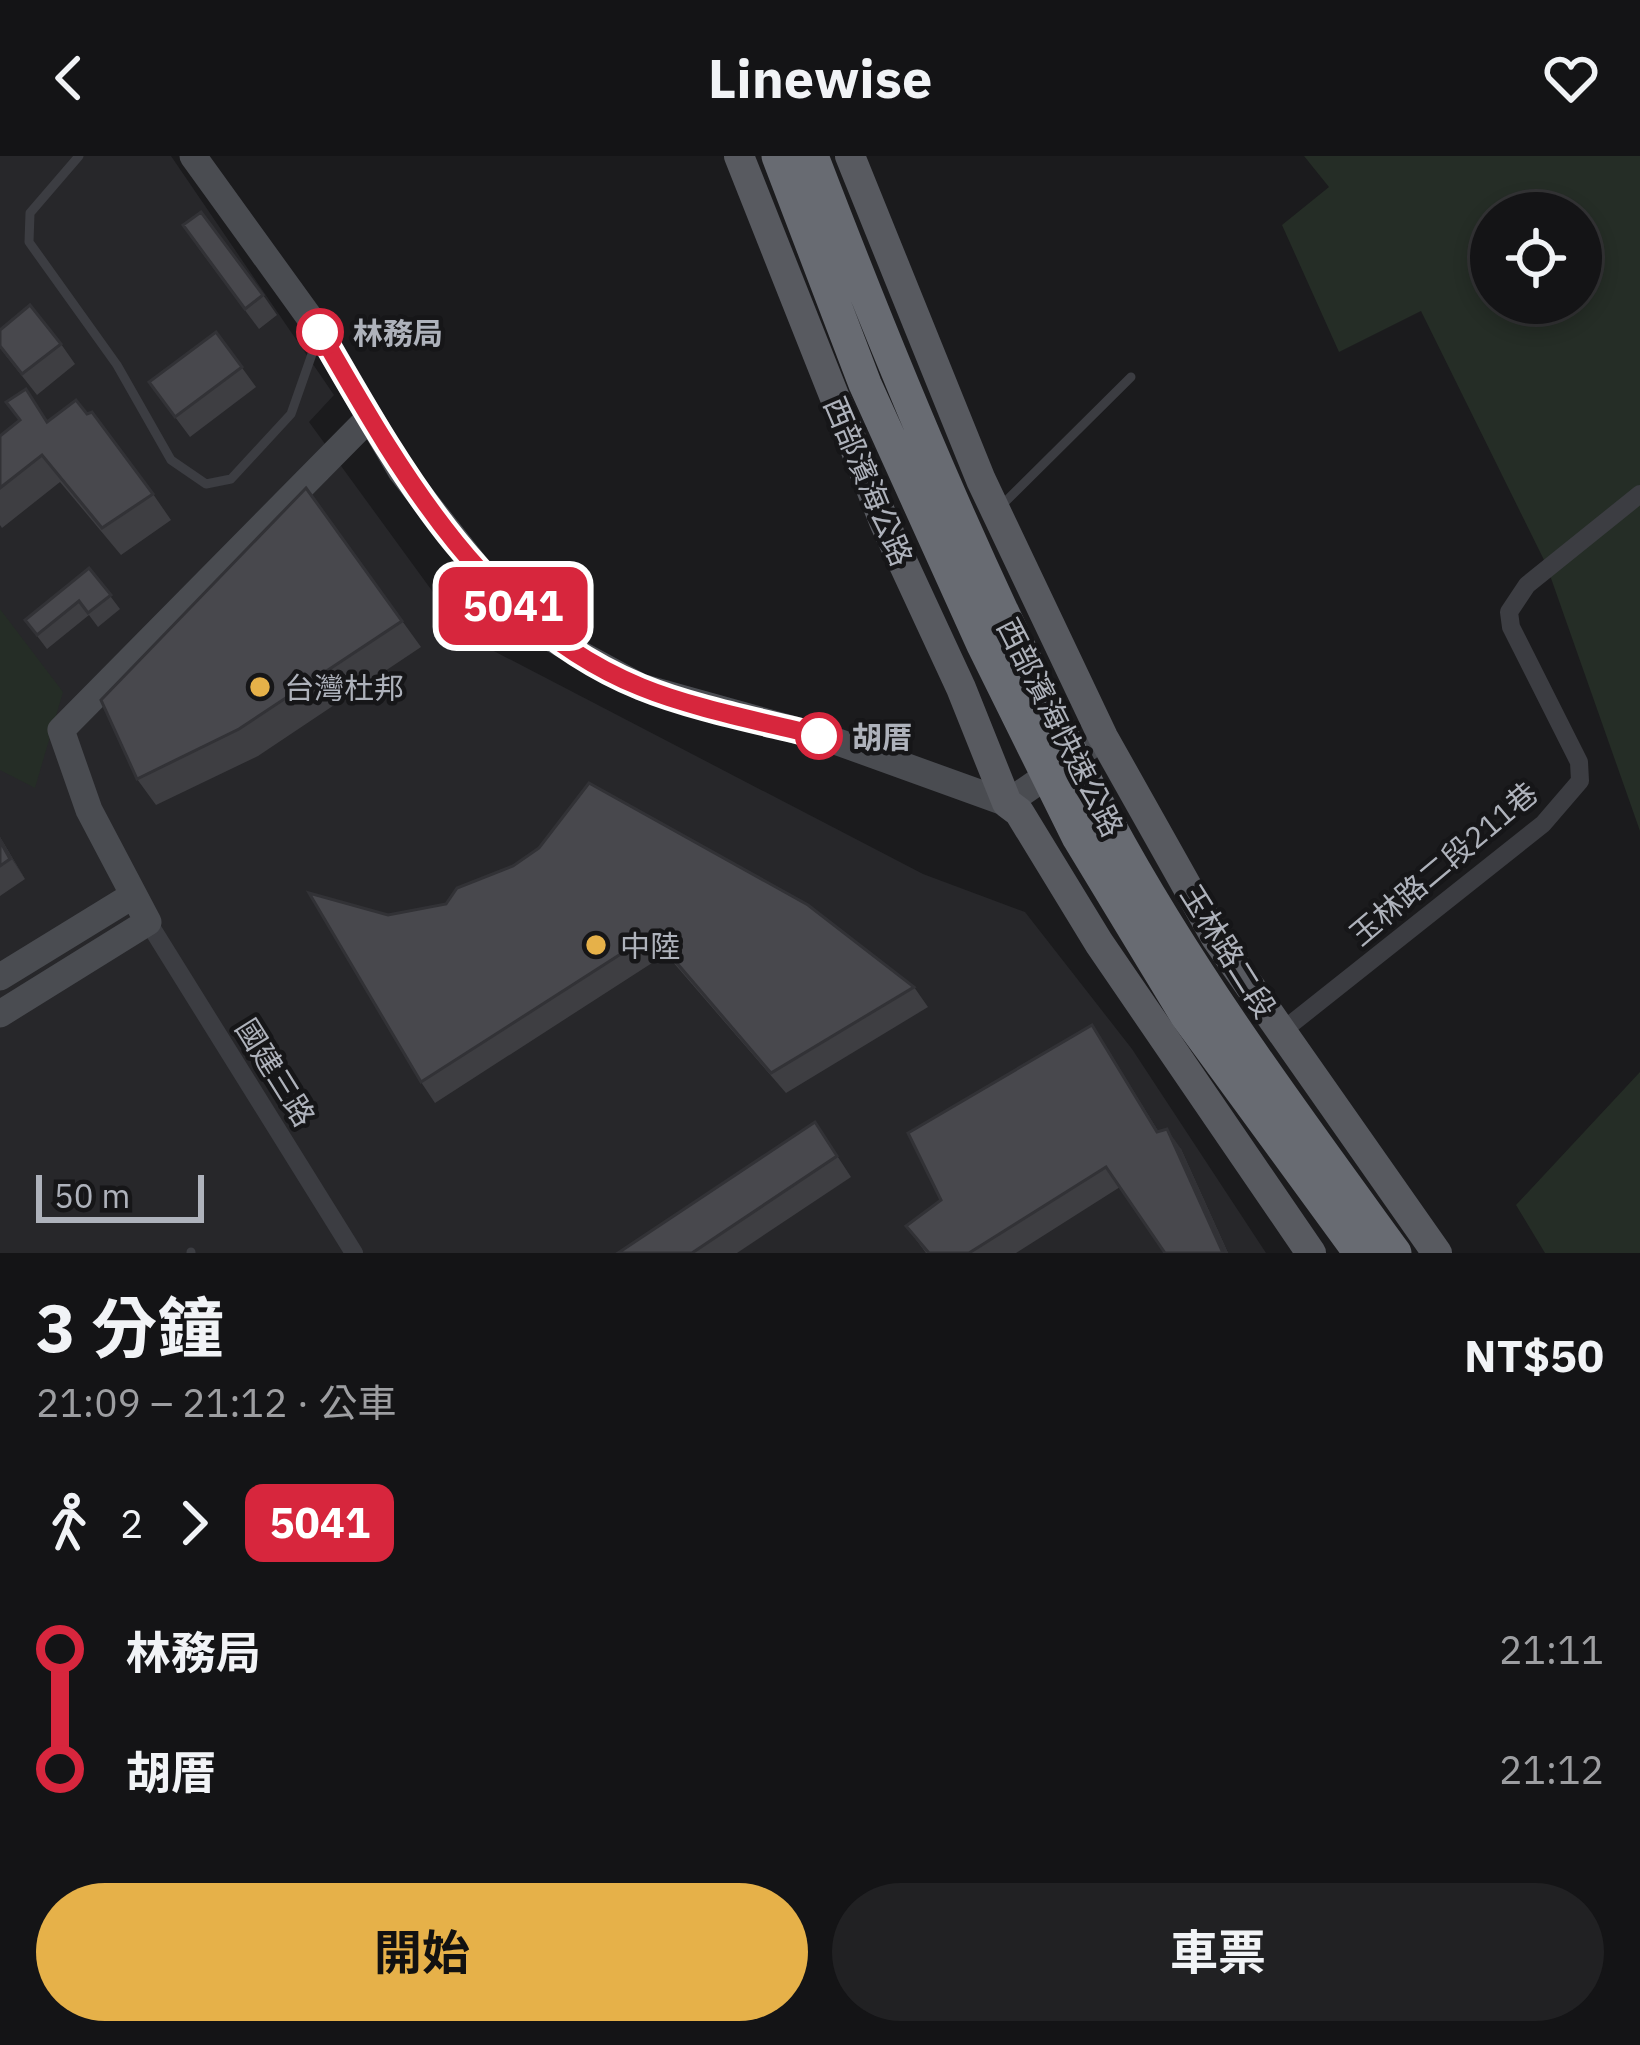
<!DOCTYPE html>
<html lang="zh-TW">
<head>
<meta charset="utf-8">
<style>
	:root { --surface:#141416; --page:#212123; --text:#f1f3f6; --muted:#9d9ea1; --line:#333335; --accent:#e6b149 }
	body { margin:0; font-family:"IBM Plex Sans","Noto Sans TC",sans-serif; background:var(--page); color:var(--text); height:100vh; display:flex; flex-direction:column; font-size:45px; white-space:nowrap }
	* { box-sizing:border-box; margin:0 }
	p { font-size:39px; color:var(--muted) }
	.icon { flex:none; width:66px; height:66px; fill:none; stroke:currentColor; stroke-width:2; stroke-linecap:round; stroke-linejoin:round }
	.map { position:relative; height:1097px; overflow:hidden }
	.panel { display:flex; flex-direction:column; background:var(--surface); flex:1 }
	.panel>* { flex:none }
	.badge { padding:0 24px; border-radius:18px; font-size:42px; line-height:78px }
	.controls { position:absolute; left:1470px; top:36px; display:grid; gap:24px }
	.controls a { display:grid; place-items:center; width:132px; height:132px; border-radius:50%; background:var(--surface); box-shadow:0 6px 18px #0003,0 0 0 3px var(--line); font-size:60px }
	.scale { position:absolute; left:36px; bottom:30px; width:168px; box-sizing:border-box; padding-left:12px; border:6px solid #aeb2bb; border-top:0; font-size:33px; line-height:42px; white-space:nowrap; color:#aeb2bb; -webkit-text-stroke:9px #161618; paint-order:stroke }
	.map>.badge { position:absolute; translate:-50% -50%; box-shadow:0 0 0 6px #fff }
	.legs { display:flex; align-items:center; gap:18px; height:132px; padding:0 36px; font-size:39px }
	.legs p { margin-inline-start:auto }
	.head { display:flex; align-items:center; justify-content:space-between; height:204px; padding:0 36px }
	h1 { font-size:66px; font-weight:700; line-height:90px }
	.primary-button { display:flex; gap:24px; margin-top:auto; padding:24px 36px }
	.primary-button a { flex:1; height:138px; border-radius:72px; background:var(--accent); color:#111; font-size:48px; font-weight:700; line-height:138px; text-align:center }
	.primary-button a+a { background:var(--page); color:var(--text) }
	ul { padding:0 36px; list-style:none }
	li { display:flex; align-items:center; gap:42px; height:120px; font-size:45px }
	li i { display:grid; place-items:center; width:18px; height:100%; margin:0 15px; background:currentColor }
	li i::after { content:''; width:30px; height:30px; margin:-15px; border:9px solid; border-radius:50%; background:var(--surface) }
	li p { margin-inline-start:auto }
	li:first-child i { background:linear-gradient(#0000 50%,currentColor 0) }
	li:last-child i { background:linear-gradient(currentColor 50%,#0000 0) }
	header { display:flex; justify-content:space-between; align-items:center; height:156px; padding:0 36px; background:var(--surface); font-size:54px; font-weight:700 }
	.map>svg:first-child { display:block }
	.built { fill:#27272a }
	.green { fill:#252d26; fill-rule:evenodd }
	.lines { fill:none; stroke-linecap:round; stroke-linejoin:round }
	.lane { stroke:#3c3d42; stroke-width:9 }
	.street { stroke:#3c3d42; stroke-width:18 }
	.secondary { stroke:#4a4c51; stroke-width:27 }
	.primary { stroke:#585a60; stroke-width:30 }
	.highway { stroke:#686b72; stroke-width:33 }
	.wall { fill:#3e3e42 }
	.shaded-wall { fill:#323236 }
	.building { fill:#48484d; stroke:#323236; stroke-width:3 }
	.line-1-casing { stroke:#fff; stroke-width:27 }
	.line-1 { stroke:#d7263d; stroke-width:18 }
	.stop-1-dot { fill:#fff; stroke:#d7263d; stroke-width:6 }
	.poi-dot { fill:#e6b149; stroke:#161618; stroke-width:4.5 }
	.labels { text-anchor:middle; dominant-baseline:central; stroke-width:9; stroke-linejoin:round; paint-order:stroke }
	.stop-label { font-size:30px; font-weight:bold; fill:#aeb2bb; stroke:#161618; text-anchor:start }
	.street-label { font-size:30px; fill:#aeb2bb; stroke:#161618 }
	.poi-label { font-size:30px; fill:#aeb2bb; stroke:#161618; text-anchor:start }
</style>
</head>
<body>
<header><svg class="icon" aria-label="back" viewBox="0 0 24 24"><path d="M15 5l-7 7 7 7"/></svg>Linewise<svg class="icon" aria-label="heart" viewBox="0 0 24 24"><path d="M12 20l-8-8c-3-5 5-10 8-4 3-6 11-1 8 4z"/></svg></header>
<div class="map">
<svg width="1640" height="1097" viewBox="0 0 1640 1097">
	<rect width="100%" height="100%" fill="#1b1b1d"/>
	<path class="built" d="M0 0H171L334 239 309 266 465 480 923 718 1025 756 1132 893 1266 1097H0Z"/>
	<path class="green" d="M1304 0H1640V675L1546 408 1421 155 1339 196 1282 69 1329 31ZM1491 57H1581V147H1491Z
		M0 453 63 536 35 632 0 614Z
		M1640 916V1097H1545L1516 1049Z"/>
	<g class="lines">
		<path class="lane" d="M79 0 30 57 29 86 117 209 171 304 206 328 231 323 291 258 318 181
			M1000 351 1131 221
			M191 1096V1097"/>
		<path class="street" d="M148 766 354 1097
			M1281 876 1543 668 1580 625 1579 606 1511 471 1509 456 1527 429 1640 338"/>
		<path class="secondary" d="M193 0 320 176 401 315 495 434 547 480 641 531 838 586 1007 647 1103 581
			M0 821 132 740
			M0 858 148 766 89 654 61 574 369 262"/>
		<path class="primary" d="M739 0 885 368 961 532 1007 647 1019 656 1099 787 1311 1097
			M850 0 981 324 1103 581 1216 782 1437 1097"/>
		<path class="highway" d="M778 0 865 228 983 489 1078 681 1186 859 1360 1097
			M812 0C899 227 992 451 1107 665 1189 817 1294 958 1395 1097"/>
	</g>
	<path class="wall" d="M197 90 263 139 277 159 259 173Z
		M216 176 256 231 190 281 149 226Z
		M61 188 75 208 37 239 0 192Z
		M19 265H48L153 338 171 364 121 399 60 326 2 372 0 369V280Z
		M306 332 421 491 258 600 156 649 137 623Z
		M89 412 120 453 98 471 89 459 47 493 25 464Z
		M0 681 25 723 0 740Z
		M457 732 914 831 928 851 786 937 666 798 435 947 421 926 388 759 446 748Z
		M1092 869 1158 975 1181 993 1228 1097H1165L1120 1031 1016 1097H926L906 1070 941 1044Z
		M815 966 851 1021 737 1097H618Z"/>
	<path class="shaded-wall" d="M0 681 25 723 0 685Z
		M1092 869 1106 890 1171 996 1157 976Z
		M1167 973 1181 993 1228 1097H1223Z"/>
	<path class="building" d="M201 56 263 139 245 153 183 69Z
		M30 149 61 188 22 218 0 190V174Z
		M216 176 242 211 175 261 149 226Z
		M26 233 47 266 76 244 87 258 92 256 153 338 102 372 42 299 0 332V280L20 264 6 246Z
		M306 332 402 465 239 573 137 623 101 544Z
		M89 412 111 439 88 457 79 445 37 479 25 464Z
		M589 627 808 749 914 831 771 917 652 778 421 926 309 737 388 759 446 748 457 732 513 710 539 692Z
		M0 685 10 703 0 710Z
		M1092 869 1157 976 1167 973 1223 1097H1165L1106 1011 969 1097H929L906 1070 941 1044 908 977Z
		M815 966 837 1000 692 1097H618Z"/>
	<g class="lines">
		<g class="line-1-casing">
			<path id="line-1" d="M320 176C400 315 485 468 641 531 692 552 764 566 819 580"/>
		</g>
		<use href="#line-1" class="line-1"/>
	</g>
	<g class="stop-1-dot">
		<circle cx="320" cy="176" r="21"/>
		<circle cx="819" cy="580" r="21"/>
	</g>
	<g class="poi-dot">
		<circle cx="260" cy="531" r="12"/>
		<circle cx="596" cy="789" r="12"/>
	</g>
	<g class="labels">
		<g class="stop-label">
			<text x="353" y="176">林務局</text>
			<text x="852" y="580">胡厝</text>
		</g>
		<g class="street-label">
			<text transform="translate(869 325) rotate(67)">西部濱海公路</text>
			<text transform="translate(1061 571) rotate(63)">西部濱海快速公路</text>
			<text transform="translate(1443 707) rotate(-40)">玉林路二段211巷</text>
			<text transform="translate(1229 795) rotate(58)">玉林路二段</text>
			<text transform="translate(276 916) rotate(58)">國建三路</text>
		</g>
		<g class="poi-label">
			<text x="284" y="531">台灣杜邦</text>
			<text x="620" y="789">中陸</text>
		</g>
	</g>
</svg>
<div class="controls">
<a><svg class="icon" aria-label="locate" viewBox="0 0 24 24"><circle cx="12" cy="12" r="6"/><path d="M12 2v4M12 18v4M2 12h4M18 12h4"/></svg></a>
</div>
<div class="scale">50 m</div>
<b class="badge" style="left:513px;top:450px;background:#d7263d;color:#fff">5041</b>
</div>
<section class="panel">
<div class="head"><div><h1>3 分鐘</h1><p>21:09 – 21:12 · 公車</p></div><b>NT$50</b></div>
<div class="legs"><svg class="icon" aria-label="walk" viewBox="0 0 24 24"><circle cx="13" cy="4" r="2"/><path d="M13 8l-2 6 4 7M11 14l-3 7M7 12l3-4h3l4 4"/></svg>2<svg class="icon" aria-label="forward" viewBox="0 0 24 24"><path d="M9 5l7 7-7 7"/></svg><b class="badge" style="background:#d7263d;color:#fff">5041</b></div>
<ul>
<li><i style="color:#d7263d"></i><b>林務局</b><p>21:11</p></li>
<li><i style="color:#d7263d"></i><b>胡厝</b><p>21:12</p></li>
</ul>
<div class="primary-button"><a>開始</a><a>車票</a></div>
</section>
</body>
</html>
